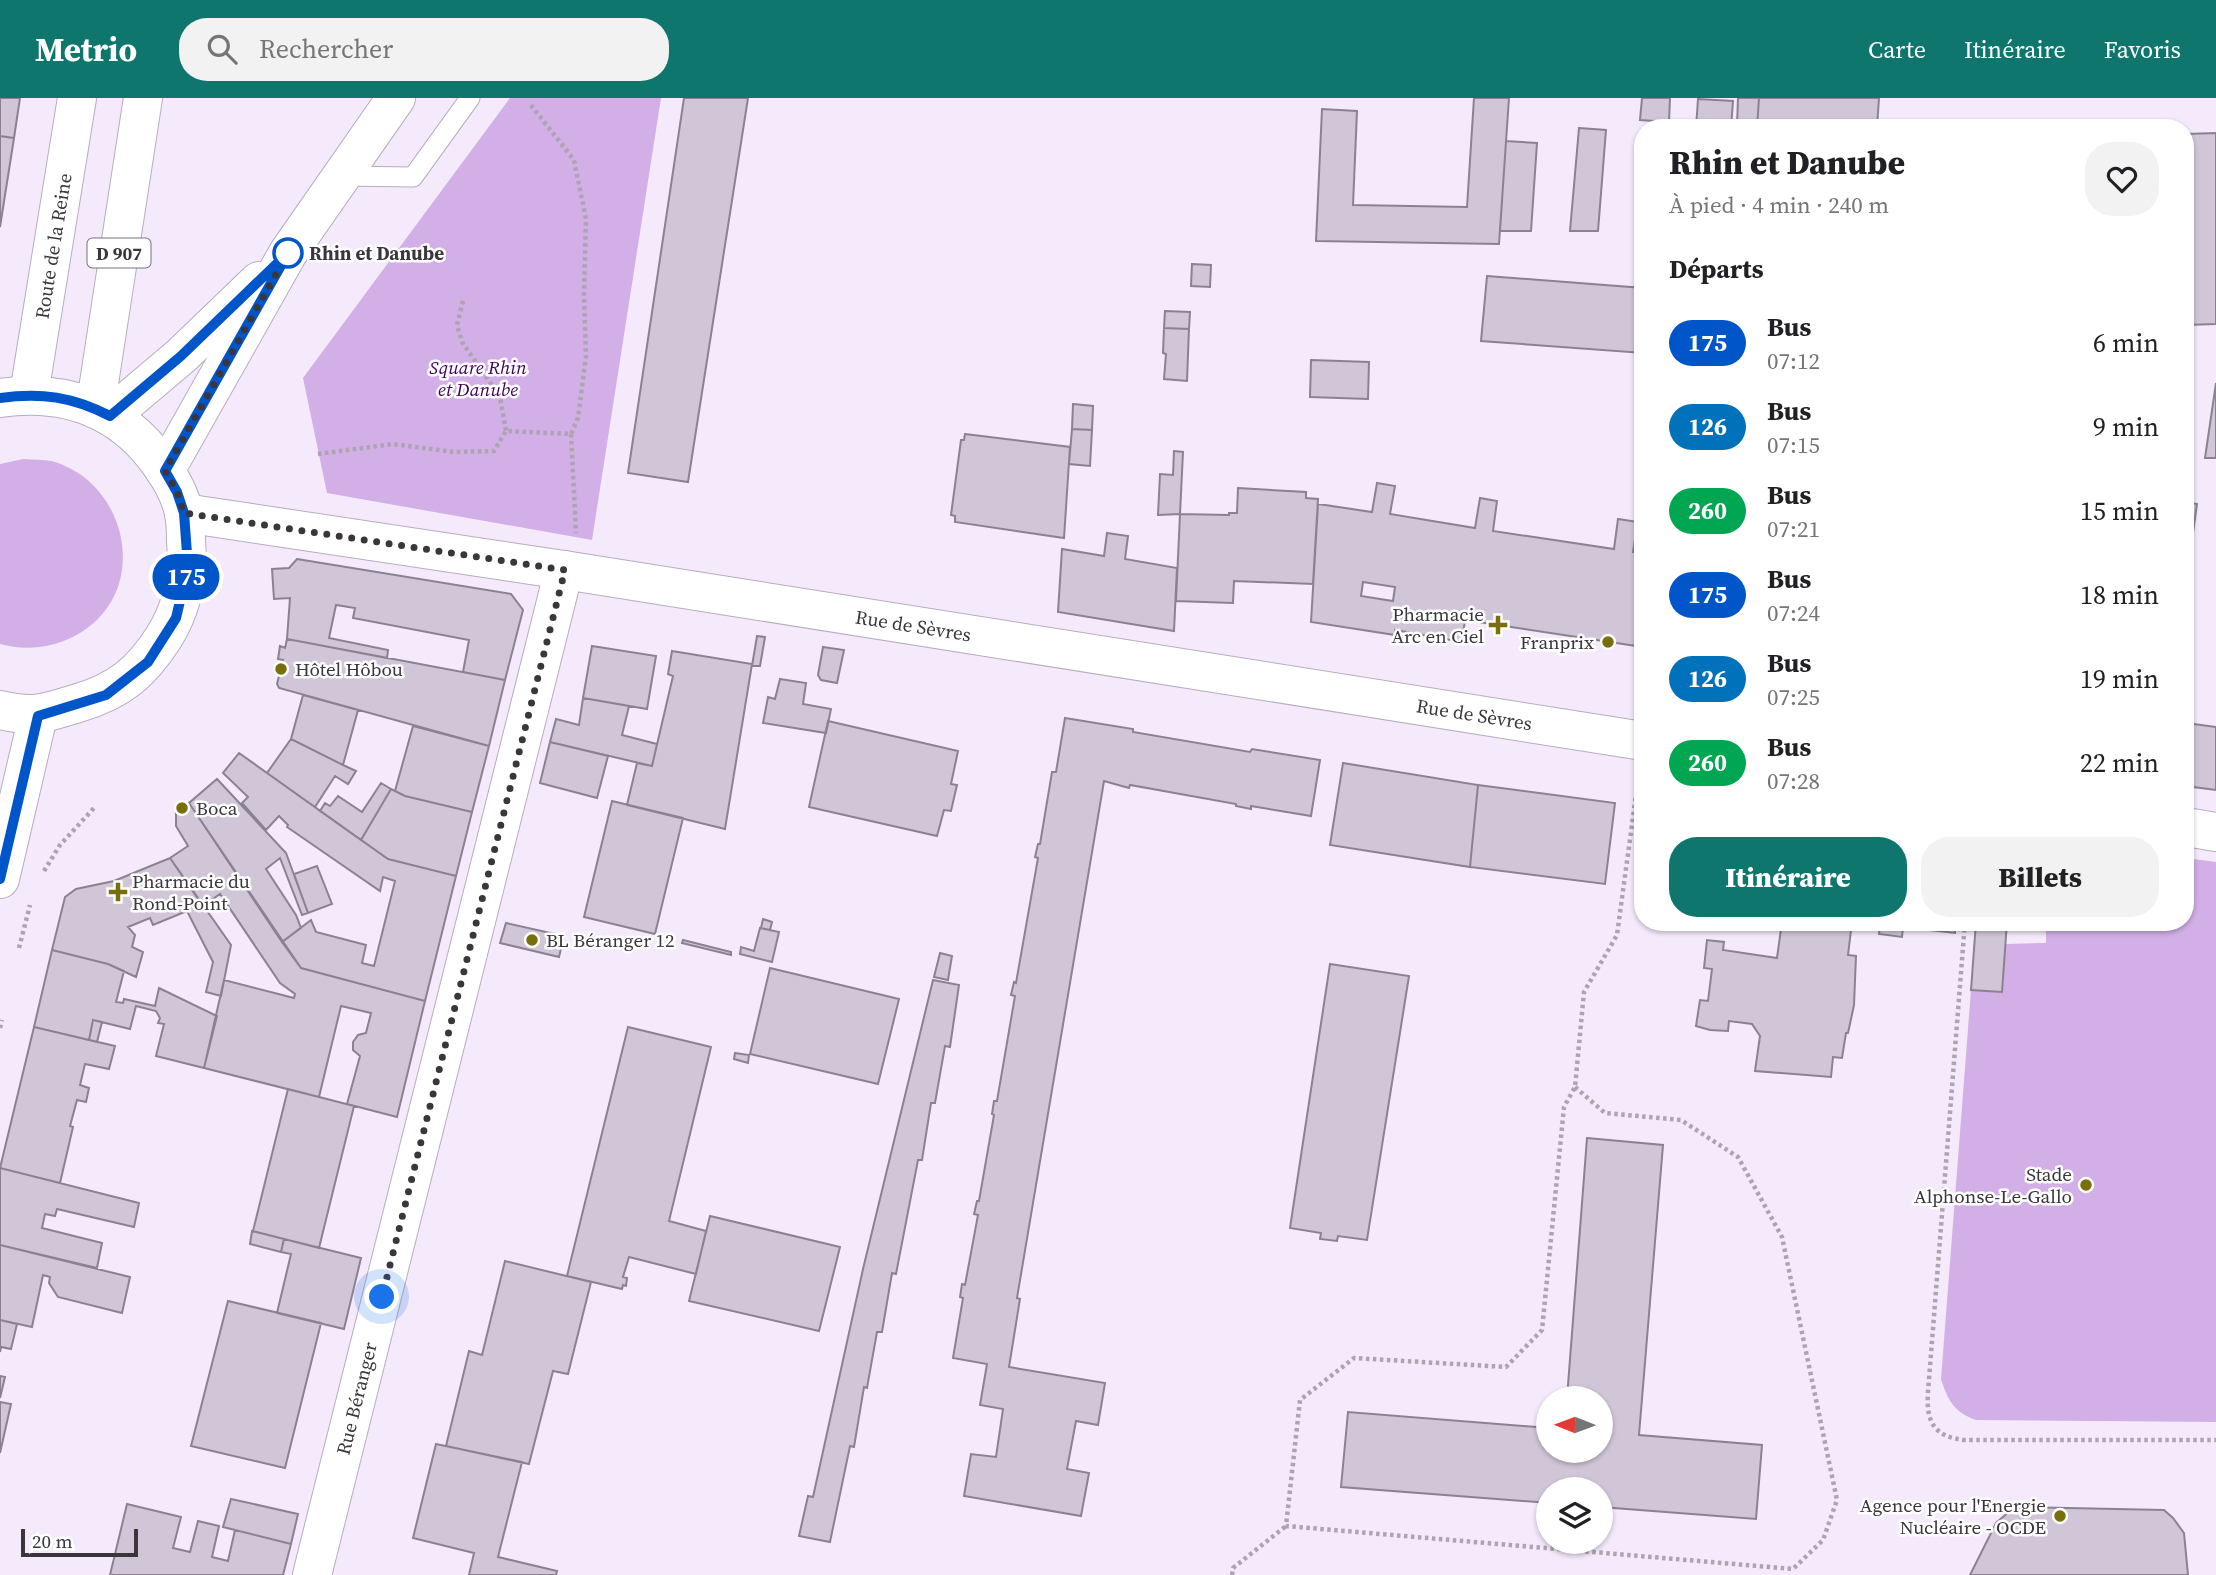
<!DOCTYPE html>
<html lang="fr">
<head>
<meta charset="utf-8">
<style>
	:root { --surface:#fff; --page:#f2f2f2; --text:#202124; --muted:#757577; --accent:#0f766e }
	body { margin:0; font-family:"Source Serif 4",serif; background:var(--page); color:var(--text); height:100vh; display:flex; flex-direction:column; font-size:26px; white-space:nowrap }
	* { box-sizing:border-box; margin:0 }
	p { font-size:23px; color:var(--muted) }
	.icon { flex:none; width:38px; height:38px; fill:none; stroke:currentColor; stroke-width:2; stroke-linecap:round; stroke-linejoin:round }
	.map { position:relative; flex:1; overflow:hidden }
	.panel { position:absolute; left:1634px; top:21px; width:560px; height:812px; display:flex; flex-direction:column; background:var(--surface); border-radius:28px; box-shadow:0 2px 5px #0004 }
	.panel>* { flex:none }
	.badge { padding:0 14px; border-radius:23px; font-size:24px; line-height:46px }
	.needle { width:46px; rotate:271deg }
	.controls { position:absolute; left:1536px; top:1288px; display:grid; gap:14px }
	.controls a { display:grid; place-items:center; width:77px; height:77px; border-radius:50%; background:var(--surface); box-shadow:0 2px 5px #0004; font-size:35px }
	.scale { position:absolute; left:21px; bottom:18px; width:117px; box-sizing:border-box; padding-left:7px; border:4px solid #3a363c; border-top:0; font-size:19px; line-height:24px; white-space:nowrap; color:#3a363c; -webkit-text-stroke:5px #fff; paint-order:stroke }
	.you { position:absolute; width:35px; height:35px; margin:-18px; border:5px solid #fff; border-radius:50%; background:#1a73e8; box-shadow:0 0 0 10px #1a73e833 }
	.map>.badge { position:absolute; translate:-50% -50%; box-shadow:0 0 0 4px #fff }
	h2 { padding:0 35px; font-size:26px; line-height:63px }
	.round { display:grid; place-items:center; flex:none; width:74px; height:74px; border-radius:28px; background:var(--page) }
	.overview { display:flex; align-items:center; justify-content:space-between; height:119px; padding:0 35px }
	h1 { font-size:33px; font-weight:800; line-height:52px }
	.primary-button { display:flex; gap:14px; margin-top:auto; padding:14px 35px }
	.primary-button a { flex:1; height:80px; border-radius:28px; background:var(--accent); color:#fff; font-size:28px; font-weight:800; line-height:80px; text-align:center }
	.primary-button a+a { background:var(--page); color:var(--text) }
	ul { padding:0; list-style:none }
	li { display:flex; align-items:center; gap:21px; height:84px; padding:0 35px }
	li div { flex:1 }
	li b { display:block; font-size:26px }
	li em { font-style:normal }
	li .badge { min-width:77px; font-weight:700; text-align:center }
	header { display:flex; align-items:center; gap:42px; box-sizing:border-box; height:98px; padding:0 35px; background:var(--accent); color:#fff }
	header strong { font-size:33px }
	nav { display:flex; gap:38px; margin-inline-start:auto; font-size:24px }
	.search { width:490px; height:63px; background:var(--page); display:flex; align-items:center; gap:18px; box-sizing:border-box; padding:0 24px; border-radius:28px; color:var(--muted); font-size:26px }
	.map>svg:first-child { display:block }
	.green { fill:#d2afe7 }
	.building { fill:#d1c6d7; stroke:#8b8291; stroke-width:2; fill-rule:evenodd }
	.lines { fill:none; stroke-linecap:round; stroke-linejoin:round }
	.service-casing { stroke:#b7adbd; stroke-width:21 }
	.minor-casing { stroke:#b7adbd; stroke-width:40 }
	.tertiary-casing { stroke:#b7adbd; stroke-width:40 }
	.secondary-casing { stroke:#b7adbd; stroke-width:40 }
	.primary-casing { stroke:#b7adbd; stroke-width:40 }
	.path { stroke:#aca4b0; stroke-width:4.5; stroke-dasharray:3.5 3.5; stroke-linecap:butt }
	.service { stroke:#fff; stroke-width:19 }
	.minor { stroke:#fff; stroke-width:38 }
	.tertiary { stroke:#fff; stroke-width:38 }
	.secondary { stroke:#fff; stroke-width:38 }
	.primary { stroke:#fff; stroke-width:38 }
	.line-casing { stroke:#fff; stroke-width:16 }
	.line { stroke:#0055c8; stroke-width:10 }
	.walk { stroke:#3a363c; stroke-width:7; stroke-dasharray:0 12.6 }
	.stop-dot { fill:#fff; stroke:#0055c8; stroke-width:3.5 }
	.poi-dot { fill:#786e0b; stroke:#fff; stroke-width:2.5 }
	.labels { text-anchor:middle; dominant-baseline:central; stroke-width:5; stroke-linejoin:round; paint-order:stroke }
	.shield { fill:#fff; stroke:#757276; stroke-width:2 }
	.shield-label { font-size:18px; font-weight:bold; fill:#3a363c }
	.street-label { font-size:19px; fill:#3a363c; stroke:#fff }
	.stop-label { font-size:19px; font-weight:bold; fill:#3a363c; stroke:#fff; text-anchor:start }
	.park-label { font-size:19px; font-style:italic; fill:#400059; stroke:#fff }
	.poi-label { font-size:19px; fill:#3a363c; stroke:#fff; text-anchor:end }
</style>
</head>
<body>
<header>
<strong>Metrio</strong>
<div class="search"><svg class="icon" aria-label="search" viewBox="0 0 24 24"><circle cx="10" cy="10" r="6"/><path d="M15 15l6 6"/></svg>Rechercher</div>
<nav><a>Carte</a><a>Itinéraire</a><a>Favoris</a></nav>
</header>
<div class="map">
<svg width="2216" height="1477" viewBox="0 0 2216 1477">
	<rect width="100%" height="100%" fill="#f5eafb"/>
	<path class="green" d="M510 0H661L592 442 327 395 303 280Z
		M23 361C33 362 45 361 55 364 106 380 135 438 118 489 101 537 46 559 0 546V366Z
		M2186 760 2216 764V1324L1976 1322C1954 1314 1948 1303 1941 1281L1971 892 2002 894 2006 846 2046 845V826L2054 824H2186Z"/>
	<path class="building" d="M0 0H20L14 40 0 38Z
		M684 0H748L688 384 628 375Z
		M1474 0H1509L1499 146 1316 143 1322 11 1357 13 1353 107 1467 109Z
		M1642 0H1670L1669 24 1640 22Z
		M1738 0H1759L1757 29 1737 28Z
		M1759 0H1879L1877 29 1849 27V30H1757Z
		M1698 1 1733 3 1731 30H1696Z
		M1579 30 1606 32 1598 133H1570Z
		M2216 35V226L2186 227V36Z
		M0 38 14 40 0 129Z
		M1506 43 1537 45 1531 133H1500Z
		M1192 166 1211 167 1210 189 1191 188Z
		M1487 178 1643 190V255L1481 243Z
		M1165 213 1190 214 1189 231 1164 230Z
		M1164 230 1189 231 1187 283 1164 281 1166 256 1163 255Z
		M1311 262 1369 264 1368 301 1310 299Z
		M2216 285V360H2205Z
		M1073 306 1093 308 1092 332 1072 331Z
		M1072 331 1092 332 1090 368 1069 366Z
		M965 336 1070 349 1064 440 955 424V418L951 417 961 342H964Z
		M1174 353 1183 354 1180 416 1158 417 1160 376 1173 377Z
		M1377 385 1395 388 1390 416 1475 430 1480 400 1497 403 1493 433 1614 451 1618 421 1638 424 1633 454 1643 456V549L1465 522 1462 544 1395 532V537L1311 524 1318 406 1372 414ZM1363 484 1395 489 1393 503 1361 498Z
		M1238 390 1306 394V400L1318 401 1313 486 1234 483 1233 505 1176 503 1180 416 1229 417V415H1237Z
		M2186 404 2197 406 2186 485Z
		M1107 435 1128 438 1125 461 1177 470 1174 533 1058 514 1062 451 1104 458Z
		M297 461 511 496 523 512 505 582 463 574 469 542 353 520 355 510 336 507 329 540 388 552 387 560 287 541 290 500 274 501 272 471 289 470Z
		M757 538 765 539 760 568H752Z
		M287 541 505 582 489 648 279 590 277 586 283 562 278 561 280 548 285 550Z
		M592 548 656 558 647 611 583 600Z
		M823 549 844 552 837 585 821 582 818 577Z
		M672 553 752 566 725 731 627 707 637 665 652 668 673 578 668 576Z
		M780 581 806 585 803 606 831 611 826 635 763 625 768 599 775 601Z
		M303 597 358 612 343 667 291 641Z
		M583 600 629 608 622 637 657 646 652 668 550 644 556 621 579 627Z
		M1065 620 1133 631V634L1250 654 1252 651 1320 662 1311 718 1251 708V711L1236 708V706L1130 687 1129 690 1104 683 1017 1200 1020 1201 1009 1269 1105 1285 1098 1327 1076 1323 1067 1371 1089 1375 1081 1418 964 1398 971 1356 996 1359 1003 1311 980 1307 987 1266 953 1260 963 1200 960 1199 962 1186 965 1187 978 1117 974 1116 977 1103H979L994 1017 992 1016 994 1003H997L1015 898 1011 897 1014 884 1016 885 1038 760 1035 759 1038 746H1040L1052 674H1056Z
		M828 623 958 653 951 686 957 687 951 713 944 712 937 738 809 709Z
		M2186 625 2216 629V692L2186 688Z
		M413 628 489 648 472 714 405 698 395 693Z
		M291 641 343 667 356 673 348 686 335 678 315 709 267 675Z
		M550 644 608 658 597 700 540 685Z
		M239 655 388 761 456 778 425 903 301 870 282 844 311 822 316 834 366 847 362 865 374 868 395 783 383 779 380 793 287 729 288 727 279 718 266 732 242 705 248 699 223 675Z
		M1343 665 1478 687 1470 769 1330 747Z
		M217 681 286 755 308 815 302 817 280 760 266 771 296 817 301 830 282 844 189 705Z
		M381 685 391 691 361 742 320 713 325 705 330 708 338 698 362 714Z
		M1478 687 1615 705 1605 786 1470 769Z
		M391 691 405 698 472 714 456 778 388 761 361 742Z
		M612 703 683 720 655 836 584 819Z
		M189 705 301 870 425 903 397 1019 347 1006 360 958 353 952V944L358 937 366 935 371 915 341 908 319 999 204 970 224 882 294 900 295 896 280 885 220 796 203 808 170 760 188 748 176 728V713Z
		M170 760 231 847 221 898 206 894 213 864 187 813 153 827 150 820 128 829 135 837 132 849 143 854 136 879 108 866 52 852 65 799 76 791 114 783Z
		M317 768 332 806 308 815 294 776Z
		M763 821 772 824 770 832 761 830Z
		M1852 824 1848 857 1856 858 1854 907 1848 935H1846L1842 960 1833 959 1831 979 1755 973 1760 938 1752 926 1729 923 1728 933 1710 932 1696 928 1700 902 1708 903 1712 871 1704 870 1707 842 1724 844 1723 852 1777 860 1781 831 1773 830V824Z
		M1859 824H1955V835L1903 829 1902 839 1879 836 1880 827Z
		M1976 824H2007L2002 894 1971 892Z
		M506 825 564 838 559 859 500 845Z
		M760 830 779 834 772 864 740 856 741 849 754 853Z
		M683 842 731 854V857L682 845Z
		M52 852 108 866 124 873 116 904 123 905 124 901 155 908 159 890 217 918 204 970 156 958 164 926 158 925 160 920 156 913 136 908 130 931 93 922 89 942 34 929Z
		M940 855 952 858 948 882 934 879Z
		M1330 866 1409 878 1367 1142 1338 1138 1337 1143 1320 1141 1321 1135 1290 1130Z
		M770 870 899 901 878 986 750 956Z
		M933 882 959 887 950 949 945 948 935 1005H931L922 1062H918L896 1176 892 1175 882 1234H877L867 1290 864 1289 854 1349 850 1348 830 1444 799 1438 808 1398 813 1399 863 1171Z
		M93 922 102 924 97 944 89 942Z
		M34 929 115 948 109 971 85 966 80 987 89 990 86 1004 77 1002 70 1028 73 1029 60 1085 0 1070Z
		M628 929 711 949 669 1123 706 1133 696 1176 629 1159 623 1179 627 1180 626 1188 623 1187 622 1191 567 1178Z
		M735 955 749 957 748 965 734 961Z
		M288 991 354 1008 319 1150 253 1133Z
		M1587 1040 1663 1047 1639 1337 1762 1347 1756 1421 1601 1409V1391H1549V1405L1341 1389 1348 1314 1549 1330V1353H1601V1300H1567Z
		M0 1070 139 1105 134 1129 57 1111 55 1118 45 1116 42 1130 102 1145 97 1170 0 1147Z
		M710 1118 840 1149 819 1233 689 1203Z
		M252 1133 284 1141 281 1154 250 1146Z
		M284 1141 361 1160 344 1231 277 1215 291 1156 281 1154Z
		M0 1147 130 1179 122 1215 58 1199 49 1185 50 1179 43 1177 32 1229 0 1222Z
		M505 1163 591 1184 568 1276 553 1273 529 1366 446 1348 469 1253 482 1257Z
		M228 1203 321 1225 285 1370 191 1348Z
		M0 1222 17 1226 11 1251 1 1249 0 1254Z
		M0 1278 5 1279 0 1300Z
		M0 1304 11 1306 0 1355Z
		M436 1346 522 1364 498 1459 557 1473 556 1477H469L474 1455 413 1440Z
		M231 1401 298 1416 291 1446 223 1429Z
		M127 1406 181 1419 173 1450 190 1454 198 1423 219 1428 212 1459 228 1463 235 1432 291 1446 283 1477H110Z
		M2023 1409 2164 1412 2173 1420 2184 1435 2188 1477H1970L1996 1425 2010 1413Z"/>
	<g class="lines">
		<g class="service-casing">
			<path id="service" d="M342 78 413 79 470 0"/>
		</g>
		<g class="minor-casing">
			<g id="minor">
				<path id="s1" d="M312 1477 564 472"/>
			</g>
		</g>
		<g class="tertiary-casing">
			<g id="tertiary">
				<path id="s2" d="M184 415 564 472 1643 643"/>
				<path d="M2186 729 2216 734"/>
			</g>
		</g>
		<g class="secondary-casing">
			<path id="secondary" d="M110 318 181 258 259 183
				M165 373 288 155 396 0"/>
		</g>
		<g class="primary-casing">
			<g id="primary">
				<path id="s3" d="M29 296 77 0"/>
				<path d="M0 300C64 291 120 310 159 364 170 379 181 398 184 416 186 425 186 434 186 443 189 477 182 510 164 539 141 575 119 593 78 605 45 615 34 620 0 612"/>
				<path d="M95 311 143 0"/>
				<path d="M0 781 38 618"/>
			</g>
		</g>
		<path class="path" d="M463 203 457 227 462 244 500 299 506 333
			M571 336 576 435
			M318 356 393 346 454 354 494 353 506 333 571 336 578 320 586 258 584 197 586 121 574 62 530 6
			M44 773 60 747 94 710
			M1965 824 1928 1294C1926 1323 1933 1339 1965 1342H2216
			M19 850 30 807
			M0 930 2 922
			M1575 989 1605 1015 1681 1022 1738 1059 1782 1139 1837 1402 1823 1442 1793 1471 1286 1428 1300 1302 1354 1260 1506 1269 1542 1232 1564 1009 1575 989 1584 894 1617 837 1638 682
			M1232 1477 1233 1470 1286 1428"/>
		<use href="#service" class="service"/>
		<use href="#minor" class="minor"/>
		<use href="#tertiary" class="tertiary"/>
		<use href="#secondary" class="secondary"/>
		<use href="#primary" class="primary"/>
	</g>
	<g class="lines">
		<g class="line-casing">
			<path id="line" d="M0 300C41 294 73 299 110 318L181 258 288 155 165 373 177 394 184 415 188 469 176 520 148 564 106 597 38 618 0 781"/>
		</g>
		<use href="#line" class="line"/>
		<path class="walk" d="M288 155 165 373 177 394 184 415 565 472 382 1199"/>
	</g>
	<circle class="stop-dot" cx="288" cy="155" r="14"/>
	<g class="poi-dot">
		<path d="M1494.5 516.5h7v7h7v7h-7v7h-7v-7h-7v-7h7z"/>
		<circle cx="1608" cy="544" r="7"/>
		<circle cx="281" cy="571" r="7"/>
		<circle cx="182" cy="710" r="7"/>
		<path d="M114.5 783.5h7v7h7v7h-7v7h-7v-7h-7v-7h7z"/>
		<circle cx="532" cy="842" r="7"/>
		<circle cx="2086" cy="1087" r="7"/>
		<circle cx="2060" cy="1418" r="7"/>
	</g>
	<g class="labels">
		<rect class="shield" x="87.5" y="140.5" width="63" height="29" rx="5"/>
		<g class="shield-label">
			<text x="119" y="155">D 907</text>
		</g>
		<g class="street-label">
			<text stroke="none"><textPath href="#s3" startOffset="150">Route de la Reine</textPath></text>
			<text stroke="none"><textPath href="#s2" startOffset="738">Rue de Sèvres</textPath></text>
			<text stroke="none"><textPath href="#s2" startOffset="1306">Rue de Sèvres</textPath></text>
			<text stroke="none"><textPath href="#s1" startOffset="182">Rue Béranger</textPath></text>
		</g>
		<g class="stop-label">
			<text x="309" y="155">Rhin et Danube</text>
		</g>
		<g class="park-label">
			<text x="478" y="269">Square Rhin<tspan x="478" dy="22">et Danube</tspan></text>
		</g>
		<g class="poi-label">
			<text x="1484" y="516">Pharmacie<tspan x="1484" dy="22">Arc en Ciel</tspan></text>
			<text x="1594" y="544">Franprix</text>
			<text x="295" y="571" text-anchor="start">Hôtel Hôbou</text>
			<text x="196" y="710" text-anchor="start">Boca</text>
			<text x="132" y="783" text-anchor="start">Pharmacie du<tspan x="132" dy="22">Rond-Point</tspan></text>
			<text x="546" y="842" text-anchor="start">BL Béranger 12</text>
			<text x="2072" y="1076">Stade<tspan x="2072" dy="22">Alphonse-Le-Gallo</tspan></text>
			<text x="2046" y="1407">Agence pour l'Energie<tspan x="2046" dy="22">Nucléaire - OCDE</tspan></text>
		</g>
	</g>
</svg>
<div class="controls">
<a><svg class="needle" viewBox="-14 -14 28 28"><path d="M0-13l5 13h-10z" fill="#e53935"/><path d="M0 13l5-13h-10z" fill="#757577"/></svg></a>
<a><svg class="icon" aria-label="layers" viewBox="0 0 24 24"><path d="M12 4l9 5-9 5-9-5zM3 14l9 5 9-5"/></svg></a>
</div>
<div class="scale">20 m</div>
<div class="you" style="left:382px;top:1199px"></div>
<b class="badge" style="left:186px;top:479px;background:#0055c8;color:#fff">175</b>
<section class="panel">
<div class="overview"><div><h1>Rhin et Danube</h1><p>À pied · 4 min · 240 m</p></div><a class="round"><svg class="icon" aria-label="heart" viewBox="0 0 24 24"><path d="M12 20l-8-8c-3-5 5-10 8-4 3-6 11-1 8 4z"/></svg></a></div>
<h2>Départs</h2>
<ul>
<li><span class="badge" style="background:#0055c8;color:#fff">175</span><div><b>Bus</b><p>07:12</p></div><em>6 min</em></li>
<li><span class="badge" style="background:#0072bc;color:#fff">126</span><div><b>Bus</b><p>07:15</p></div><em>9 min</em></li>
<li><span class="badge" style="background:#00a651;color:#fff">260</span><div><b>Bus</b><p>07:21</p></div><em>15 min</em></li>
<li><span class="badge" style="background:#0055c8;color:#fff">175</span><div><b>Bus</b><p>07:24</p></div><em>18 min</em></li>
<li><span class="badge" style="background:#0072bc;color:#fff">126</span><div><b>Bus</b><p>07:25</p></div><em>19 min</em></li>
<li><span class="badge" style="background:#00a651;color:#fff">260</span><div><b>Bus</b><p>07:28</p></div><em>22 min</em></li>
</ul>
<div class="primary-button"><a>Itinéraire</a><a>Billets</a></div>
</section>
</div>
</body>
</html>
